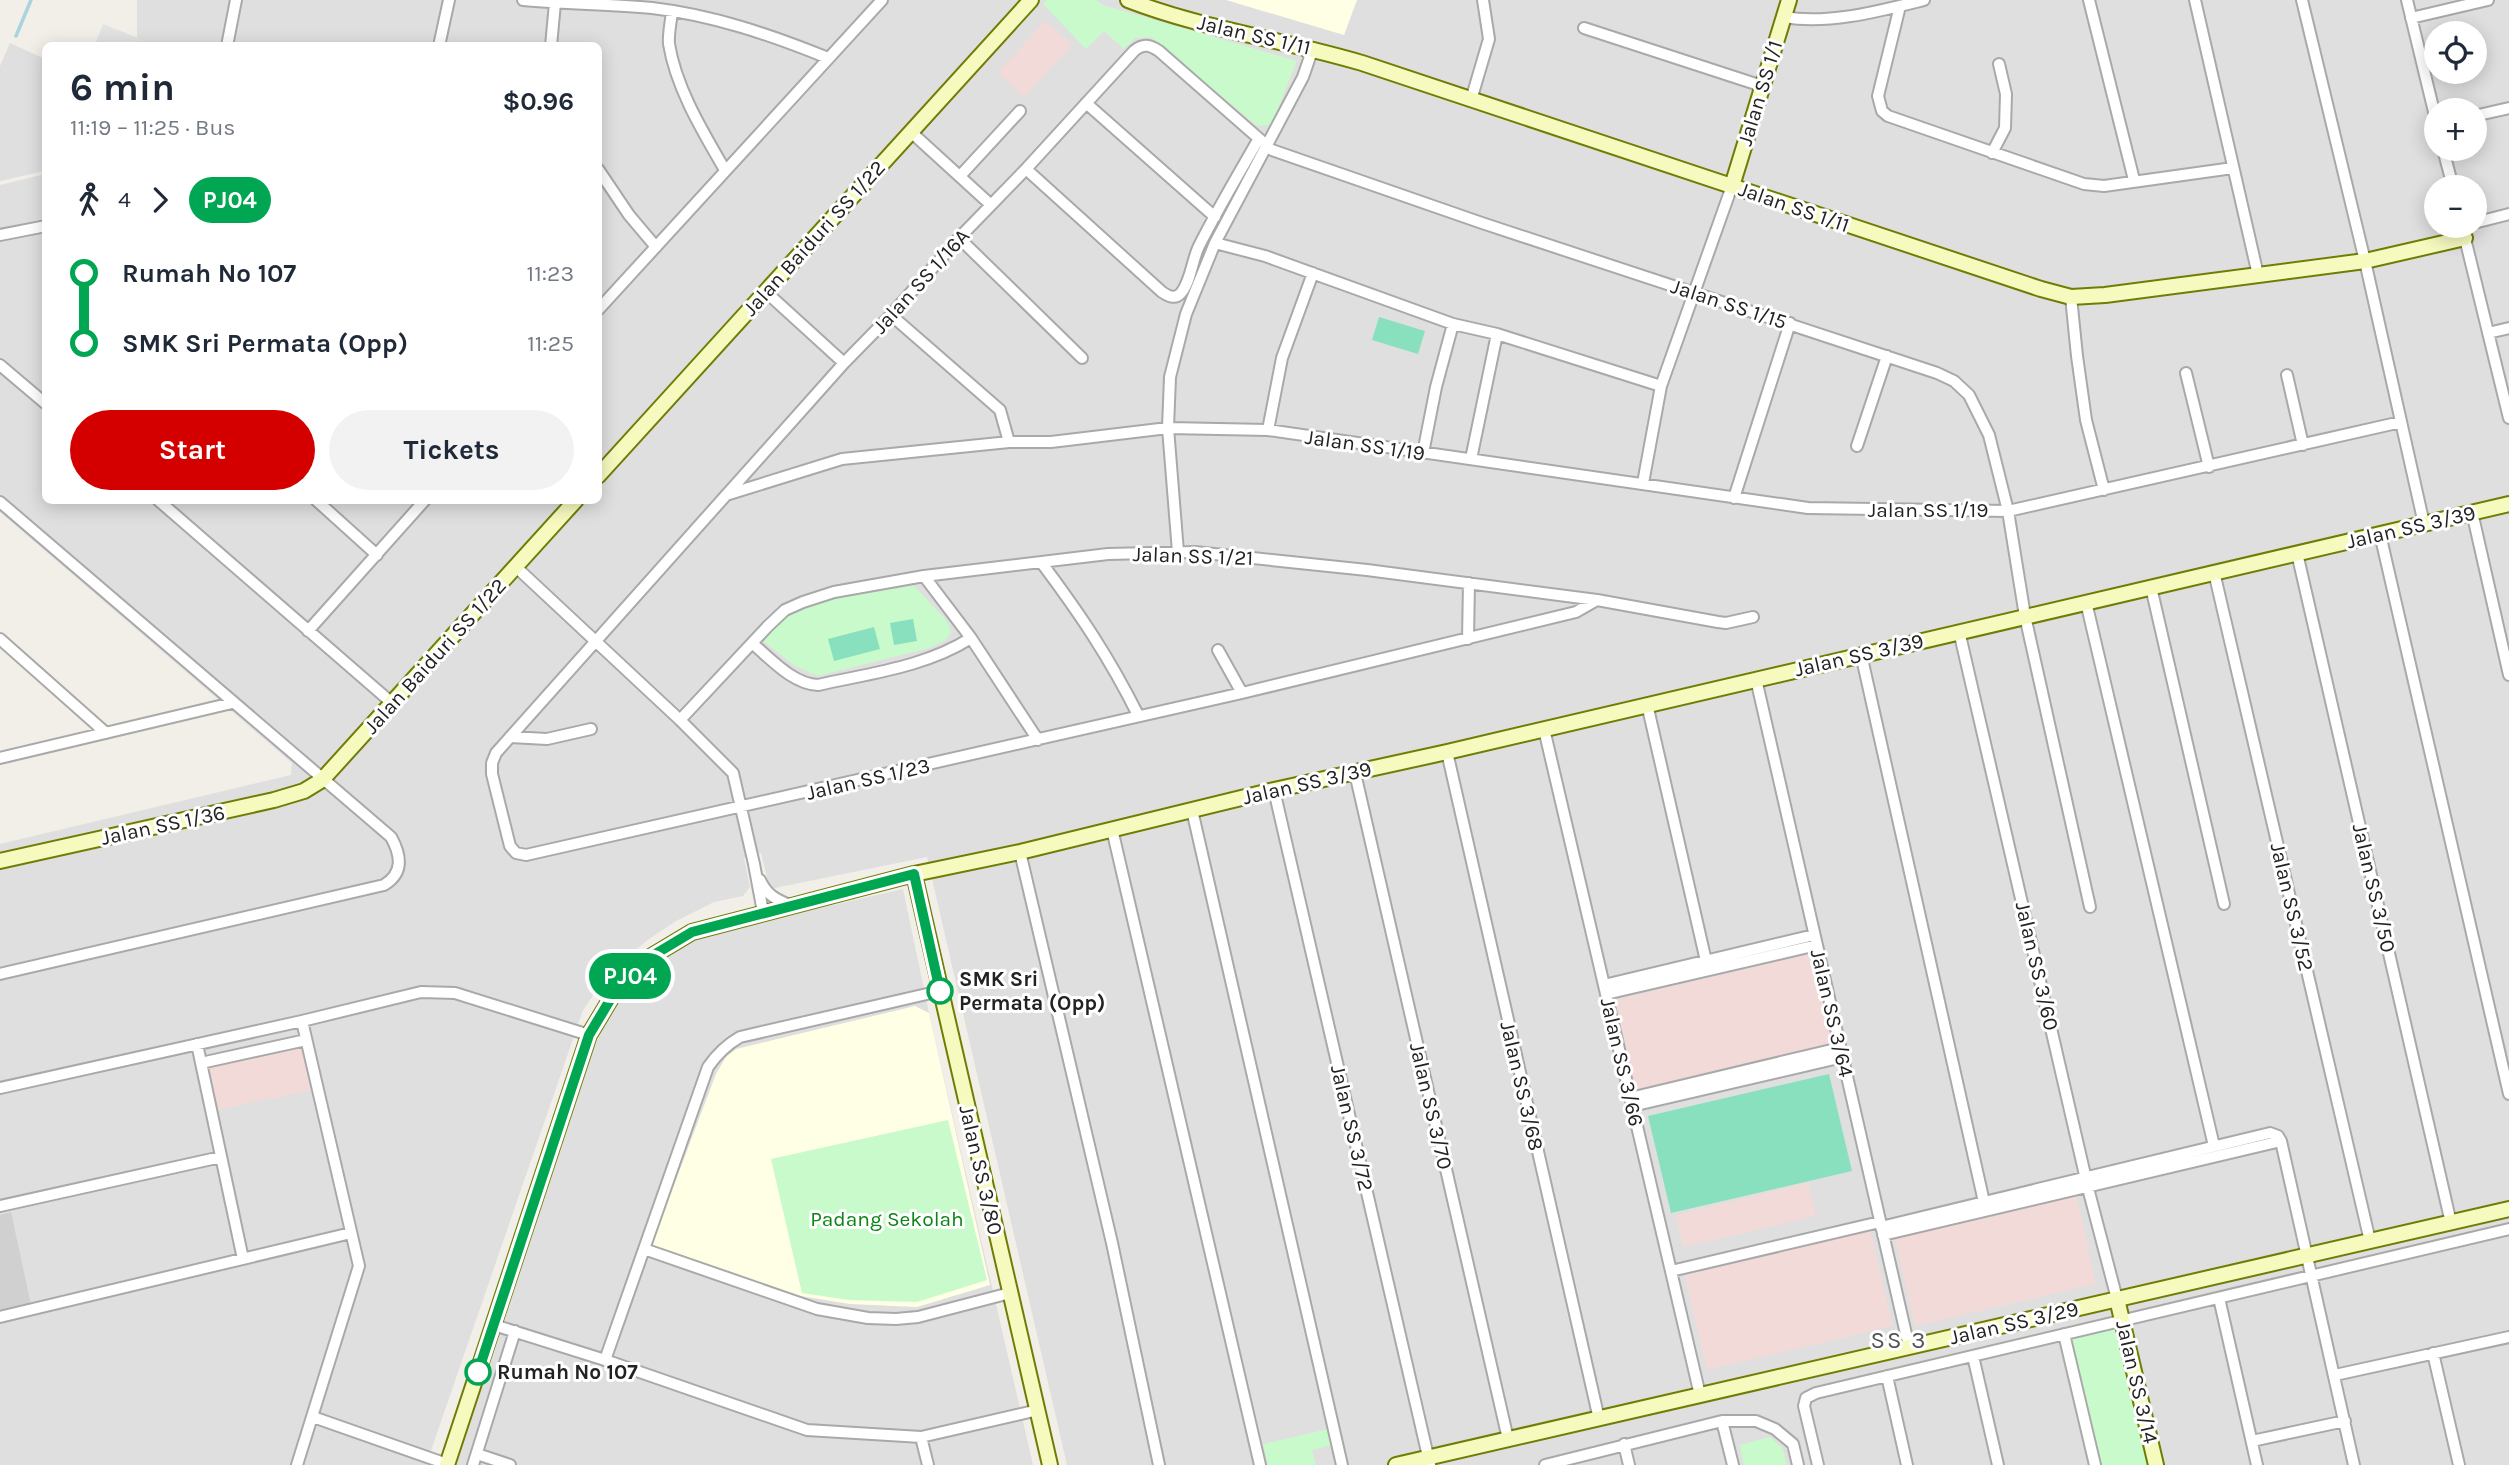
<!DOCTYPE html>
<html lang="en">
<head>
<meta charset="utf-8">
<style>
	:root { --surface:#fff; --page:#f2f2f3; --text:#1f2937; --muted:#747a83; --accent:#d40000 }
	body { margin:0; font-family:Karla,sans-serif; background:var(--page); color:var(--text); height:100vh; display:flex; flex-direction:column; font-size:26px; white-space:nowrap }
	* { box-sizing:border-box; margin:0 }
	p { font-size:23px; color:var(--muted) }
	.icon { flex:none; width:38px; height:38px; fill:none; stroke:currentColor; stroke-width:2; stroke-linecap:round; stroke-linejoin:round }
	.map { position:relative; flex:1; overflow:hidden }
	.drawer { position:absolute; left:42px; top:42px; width:560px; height:462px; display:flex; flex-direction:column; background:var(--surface); border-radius:10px; box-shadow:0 4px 18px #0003 }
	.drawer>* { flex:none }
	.badge { padding:0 14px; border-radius:23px; font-size:24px; line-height:46px }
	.controls { position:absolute; left:2424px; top:21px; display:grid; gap:14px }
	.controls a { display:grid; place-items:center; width:63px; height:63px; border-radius:50%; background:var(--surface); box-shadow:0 4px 18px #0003; font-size:35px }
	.map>.badge { position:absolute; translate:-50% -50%; box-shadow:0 0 0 4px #fff }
	.legs { display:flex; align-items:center; gap:10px; height:77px; padding:0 28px; font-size:23px }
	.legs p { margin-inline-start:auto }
	.summary { display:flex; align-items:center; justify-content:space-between; height:119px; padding:0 28px }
	h1 { font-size:38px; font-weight:700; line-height:52px }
	.button { display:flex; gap:14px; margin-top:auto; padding:14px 28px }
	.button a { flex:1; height:80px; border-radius:42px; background:var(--accent); color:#fff; font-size:28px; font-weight:700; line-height:80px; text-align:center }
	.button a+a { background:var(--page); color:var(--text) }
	ul { padding:0 28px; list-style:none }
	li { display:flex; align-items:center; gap:24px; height:70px; font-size:26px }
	li i { display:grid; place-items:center; width:10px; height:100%; margin:0 9px; background:currentColor }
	li i::after { content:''; width:18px; height:18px; margin:-9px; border:5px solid; border-radius:50%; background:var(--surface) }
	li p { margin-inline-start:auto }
	li:first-child i { background:linear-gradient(#0000 50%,currentColor 0) }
	li:last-child i { background:linear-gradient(currentColor 50%,#0000 0) }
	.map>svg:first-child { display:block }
	.residential { fill:#e0dfdf; fill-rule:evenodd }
	.commercial { fill:#f2dad9 }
	.education { fill:#ffffe5 }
	.religious { fill:#d0d0d0 }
	.park { fill:#c8facc }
	.pitch { fill:#88e0be }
	.parking { fill:#e2e2e2 }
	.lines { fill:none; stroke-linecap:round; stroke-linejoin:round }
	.stream { stroke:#aad3df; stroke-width:3.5 }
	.street-casing { stroke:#a9a9a9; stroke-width:14 }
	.secondary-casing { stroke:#707d05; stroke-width:18 }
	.street { stroke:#fff; stroke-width:10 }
	.secondary { stroke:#f7fabf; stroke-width:14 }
	.line-1-casing { stroke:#fff; stroke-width:16 }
	.line-1 { stroke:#00a651; stroke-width:10 }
	.stop-1-dot { fill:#fff; stroke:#00a651; stroke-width:3.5 }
	.labels { text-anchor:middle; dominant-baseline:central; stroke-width:6; stroke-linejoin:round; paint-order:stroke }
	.street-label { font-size:21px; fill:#222; stroke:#fff }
	.stop-label { font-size:21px; font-weight:bold; fill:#222; stroke:#fff; text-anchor:start }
	.park-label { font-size:21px; fill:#0c8416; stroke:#fff }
	.quarter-label { font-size:24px; letter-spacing:2px; fill:#555; stroke:#fff }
</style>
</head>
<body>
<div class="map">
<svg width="2509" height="1465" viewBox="0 0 2509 1465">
	<rect width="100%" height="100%" fill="#f2efe9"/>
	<path class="residential" d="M137 0H2509V1465H1067L927 857 770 889 761 853 744 858 750 887 743 896 714 902 676 921 649 939 612 969 583 1010 426 1465H0V844L291 775 292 763 0 512V185L45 174 46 500H598V46L137 45ZM2436 33H2474V72H2436ZM2436 110H2474V149H2436ZM2436 187H2474V226H2436Z
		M10 43 45 59V171L0 181V66Z
		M903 889 929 1013 1033 1465H457L592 1052 608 1018 635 983 671 953 695 940 741 926Z"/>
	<path class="commercial" d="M1045 21 1072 45 1024 97 998 72Z
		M1813 953 1835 1047 1637 1093 1615 1000Z
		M304 1044 314 1090 215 1110 206 1066Z
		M1808 1183 1816 1216 1683 1247 1676 1215Z
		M2076 1194 2096 1284 1915 1326 1894 1235Z
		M1870 1229 1893 1326 1707 1370 1684 1273Z"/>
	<path class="education" d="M1226 0H1357L1344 35Z
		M915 1006 929 1013 990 1285 917 1307 850 1304 801 1296 651 1246 716 1074 726 1057 736 1049Z"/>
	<path class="religious" d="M11 1212 31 1305 0 1312V1215Z"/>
	<path class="park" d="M1047 0H1096L1103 5 1297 61 1271 125 1257 126 1151 37 1135 38 1124 49 1104 31 1086 49 1043 4Z
		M914 586 947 621 951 632 946 640 929 648 818 676 795 666 762 640 784 615 832 597Z
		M948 1120 987 1280 917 1302 849 1300 802 1293 771 1159Z
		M2115 1329 2147 1465H2098L2069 1339Z
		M1328 1429 1331 1445 1312 1450 1316 1465H1268L1263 1444Z
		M1770 1437 1783 1449 1787 1465H1744L1740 1445Z"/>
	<path class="pitch" d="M1379 317 1425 331 1418 354 1372 340Z
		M913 619 917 641 894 645 890 623Z
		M874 627 880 649 834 661 828 639Z
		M1829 1074 1852 1171 1671 1213 1648 1116Z"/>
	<path class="parking" d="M103 24 143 40 141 45H95Z"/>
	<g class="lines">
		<path class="stream" d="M16 36 31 0"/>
		<g class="street-casing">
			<path id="street" d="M523 0C566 4 609 4 652 8 713 15 771 35 828 58
				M2089 0 2134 180
				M2195 0 2258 275
				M2302 0 2365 261 2424 524
				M2407 0 2436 120
				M1900 6 1878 96 1882 111 1888 116 2084 184 2104 186 2233 168
				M672 11C671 22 668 34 669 44 676 88 703 132 725 170
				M1784 17C1828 25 1880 11 1924 0
				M2411 18 2488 0
				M1584 28 1762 86
				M227 46 236 0
				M439 46 449 0
				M551 46 555 3
				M1471 100 1489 39 1483 0
				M1086 103 1215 217
				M2474 116 2509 108
				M911 132 991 205
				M2443 149 2453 187
				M1992 153 2005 128 2006 94 1999 64
				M598 169 629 215 656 247
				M1026 169 1162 292C1168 296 1175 300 1181 293 1191 281 1192 260 1199 246 1217 210 1238 175 1258 140
				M960 176 1020 111
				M2474 223 2509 214
				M2462 226 2509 418
				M0 235 46 226
				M959 238 1082 358
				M1215 243 1265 256 1453 324 1497 334 1661 386
				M766 292 844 363
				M2071 297 2077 356 2086 420 2104 490
				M598 310 882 0
				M891 315 1000 410 1009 442
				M2488 333 2509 328
				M0 365 46 404
				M2186 373 2209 467
				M2287 375 2303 445
				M1268 430 1282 358 1313 273
				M1857 446 1887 356
				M1423 453 1436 387 1453 324
				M1471 459 1497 334
				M1643 483 1661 386 1732 186
				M726 495 842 459 1009 442H1051L1168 428 1268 430 1808 508 2008 511 2401 422
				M1734 498 1790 323
				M158 500 392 703
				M316 500 377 555
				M0 502 391 837C401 855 404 873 384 885L0 974
				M2472 512 2509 675
				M2380 534 2509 1094
				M1178 552 1168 428 1170 377 1186 314 1215 243 1303 77 1313 48
				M2297 553 2451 1223
				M1041 562C1080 614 1109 657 1138 715
				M516 567 680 720 733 773 754 864 763 912
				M2214 572 2370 1241
				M924 576 971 638 1038 740
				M2151 587 2224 904
				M1597 600 1576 612 1242 693 526 855 516 853 510 846 492 774V763L496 753 844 363 891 315 959 238 1026 169 1134 51C1143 43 1150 45 1159 51L1272 150 1482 223 1937 373 1954 381 1969 395 1989 435 2008 511 2025 616 2090 907
				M2086 602 2214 1146
				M308 631 425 500
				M1959 631 2088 1188 2117 1299
				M0 639 106 733
				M1468 639 1469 583
				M753 644C772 660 793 684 818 685 871 673 925 667 971 638
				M1218 650 1242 693
				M1861 654 1984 1202
				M1756 679 1909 1347
				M1647 704 1706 961
				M680 720 768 626 785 610 803 602 834 592 924 576 1108 554 1195 552 1367 570 1597 600 1718 622 1726 623 1753 617
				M1544 729 1700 1395
				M510 737 547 739 591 729
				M1447 752 1599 1419
				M0 758 232 703
				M1355 773 1508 1439
				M1274 790 1430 1465
				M1192 810 1342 1465
				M1112 829 1260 1465
				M1020 852 1112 1243 1159 1465
				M760 880C766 894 776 900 790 905
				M1604 985 1814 935
				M1606 994 1817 945
				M197 1044 243 1259
				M201 1063 306 1040
				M0 1088 302 1021 421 992 455 993 589 1035
				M1630 1098 1840 1048
				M1632 1106 1843 1057
				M0 1206 221 1157
				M1881 1227 2270 1133 2278 1136 2281 1141 2354 1465
				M1883 1235 2281 1141
				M644 1249 817 1309 868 1318 896 1319 918 1317 1010 1293
				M1671 1271 1880 1222
				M2219 1298 2257 1465
				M0 1317 351 1233
				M494 1325 605 1360 807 1430 921 1437 1038 1410
				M2064 1334 2095 1465
				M2433 1353 2459 1465
				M1973 1356 1998 1465
				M605 1360 708 1067C717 1054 726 1045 740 1037L940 991
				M2335 1375 2509 1337
				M1887 1376 1907 1465
				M313 1417 447 1464
				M1722 1421 1733 1465
				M921 1437 928 1465
				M2252 1441 2345 1421
				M1624 1444 1629 1465
				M477 1454 510 1465
				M297 1465 359 1266 302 1021
				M473 1465 515 1331
				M1545 1465 1722 1421H1756L1775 1429 1793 1444 1798 1465
				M1818 1465 1804 1406 1806 1398 1816 1393 2509 1229"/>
		</g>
		<g class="secondary-casing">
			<path id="secondary" d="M1128 0C1203 29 1285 40 1362 63L2041 289 2071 297 2105 295 2365 261 2465 238
				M1732 186 1789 0
				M598 476 1031 0
				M0 861 274 800 304 791 322 780 576 500
				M914 874 1050 1465
				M2117 1299 2156 1465
				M447 1465 589 1035 613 995 629 977 652 956 692 932 914 874 1020 852 1274 790 1447 752 2509 504
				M1396 1465 2509 1209"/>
		</g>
		<use href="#street" class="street"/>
		<use href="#secondary" class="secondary"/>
	</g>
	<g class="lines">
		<g class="line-1-casing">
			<path id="line-1" d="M478 1372 589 1035 613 995 629 977 652 956 692 932 914 874 940 991"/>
		</g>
		<use href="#line-1" class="line-1"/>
	</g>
	<g class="stop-1-dot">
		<circle cx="940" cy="991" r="12"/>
		<circle cx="478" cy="1372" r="12"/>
	</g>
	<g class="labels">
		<g class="street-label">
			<text transform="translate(1254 35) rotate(13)">Jalan SS 1/11</text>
			<text transform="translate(1760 93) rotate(-73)">Jalan SS 1/1</text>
			<text transform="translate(1794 207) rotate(19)">Jalan SS 1/11</text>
			<text transform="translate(814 238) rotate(-48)">Jalan Baiduri SS 1/22</text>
			<text transform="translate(921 281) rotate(-48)">Jalan SS 1/16A</text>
			<text transform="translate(1729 304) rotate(18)">Jalan SS 1/15</text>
			<text transform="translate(1365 445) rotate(8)">Jalan SS 1/19</text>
			<text x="1928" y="510">Jalan SS 1/19</text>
			<text transform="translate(2411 527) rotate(-13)">Jalan SS 3/39</text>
			<text transform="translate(1193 556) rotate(2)">Jalan SS 1/21</text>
			<text transform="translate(1859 655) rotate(-13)">Jalan SS 3/39</text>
			<text transform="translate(435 656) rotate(-48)">Jalan Baiduri SS 1/22</text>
			<text transform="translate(868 779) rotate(-13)">Jalan SS 1/23</text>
			<text transform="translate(1307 783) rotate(-13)">Jalan SS 3/39</text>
			<text transform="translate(163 825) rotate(-12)">Jalan SS 1/36</text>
			<text transform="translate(2374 888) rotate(77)">Jalan SS 3/50</text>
			<text transform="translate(2292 907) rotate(77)">Jalan SS 3/52</text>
			<text transform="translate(2037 966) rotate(77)">Jalan SS 3/60</text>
			<text transform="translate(1832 1013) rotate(77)">Jalan SS 3/64</text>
			<text transform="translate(1622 1062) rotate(77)">Jalan SS 3/66</text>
			<text transform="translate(1522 1086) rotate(77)">Jalan SS 3/68</text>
			<text transform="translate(1431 1106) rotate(77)">Jalan SS 3/70</text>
			<text transform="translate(1352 1128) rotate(77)">Jalan SS 3/72</text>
			<text transform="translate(981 1170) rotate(77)">Jalan SS 3/80</text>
			<text transform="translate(2014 1323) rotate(-13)">Jalan SS 3/29</text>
			<text transform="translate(2137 1382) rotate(77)">Jalan SS 3/14</text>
		</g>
		<g class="stop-label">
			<text x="959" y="979">SMK Sri<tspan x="959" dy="24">Permata (Opp)</tspan></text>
			<text x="497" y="1372">Rumah No 107</text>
		</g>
		<g class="park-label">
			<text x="887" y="1219">Padang Sekolah</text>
		</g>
		<g class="quarter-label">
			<text x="1899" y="1340">SS 3</text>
		</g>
	</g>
</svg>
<div class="controls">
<a><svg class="icon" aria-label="locate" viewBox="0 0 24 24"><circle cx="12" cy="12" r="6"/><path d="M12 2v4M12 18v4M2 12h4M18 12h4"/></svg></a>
<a>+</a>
<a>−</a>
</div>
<b class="badge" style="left:630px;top:976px;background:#00a651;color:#fff">PJ04</b>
<section class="drawer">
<div class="summary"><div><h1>6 min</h1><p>11:19 – 11:25 · Bus</p></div><b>$0.96</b></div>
<div class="legs"><svg class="icon" aria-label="walk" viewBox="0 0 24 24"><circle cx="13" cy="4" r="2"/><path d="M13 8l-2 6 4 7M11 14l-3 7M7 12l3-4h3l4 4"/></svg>4<svg class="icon" aria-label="forward" viewBox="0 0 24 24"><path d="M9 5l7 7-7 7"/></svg><b class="badge" style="background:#00a651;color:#fff">PJ04</b></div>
<ul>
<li><i style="color:#00a651"></i><b>Rumah No 107</b><p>11:23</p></li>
<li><i style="color:#00a651"></i><b>SMK Sri Permata (Opp)</b><p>11:25</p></li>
</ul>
<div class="button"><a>Start</a><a>Tickets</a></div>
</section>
</div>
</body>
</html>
